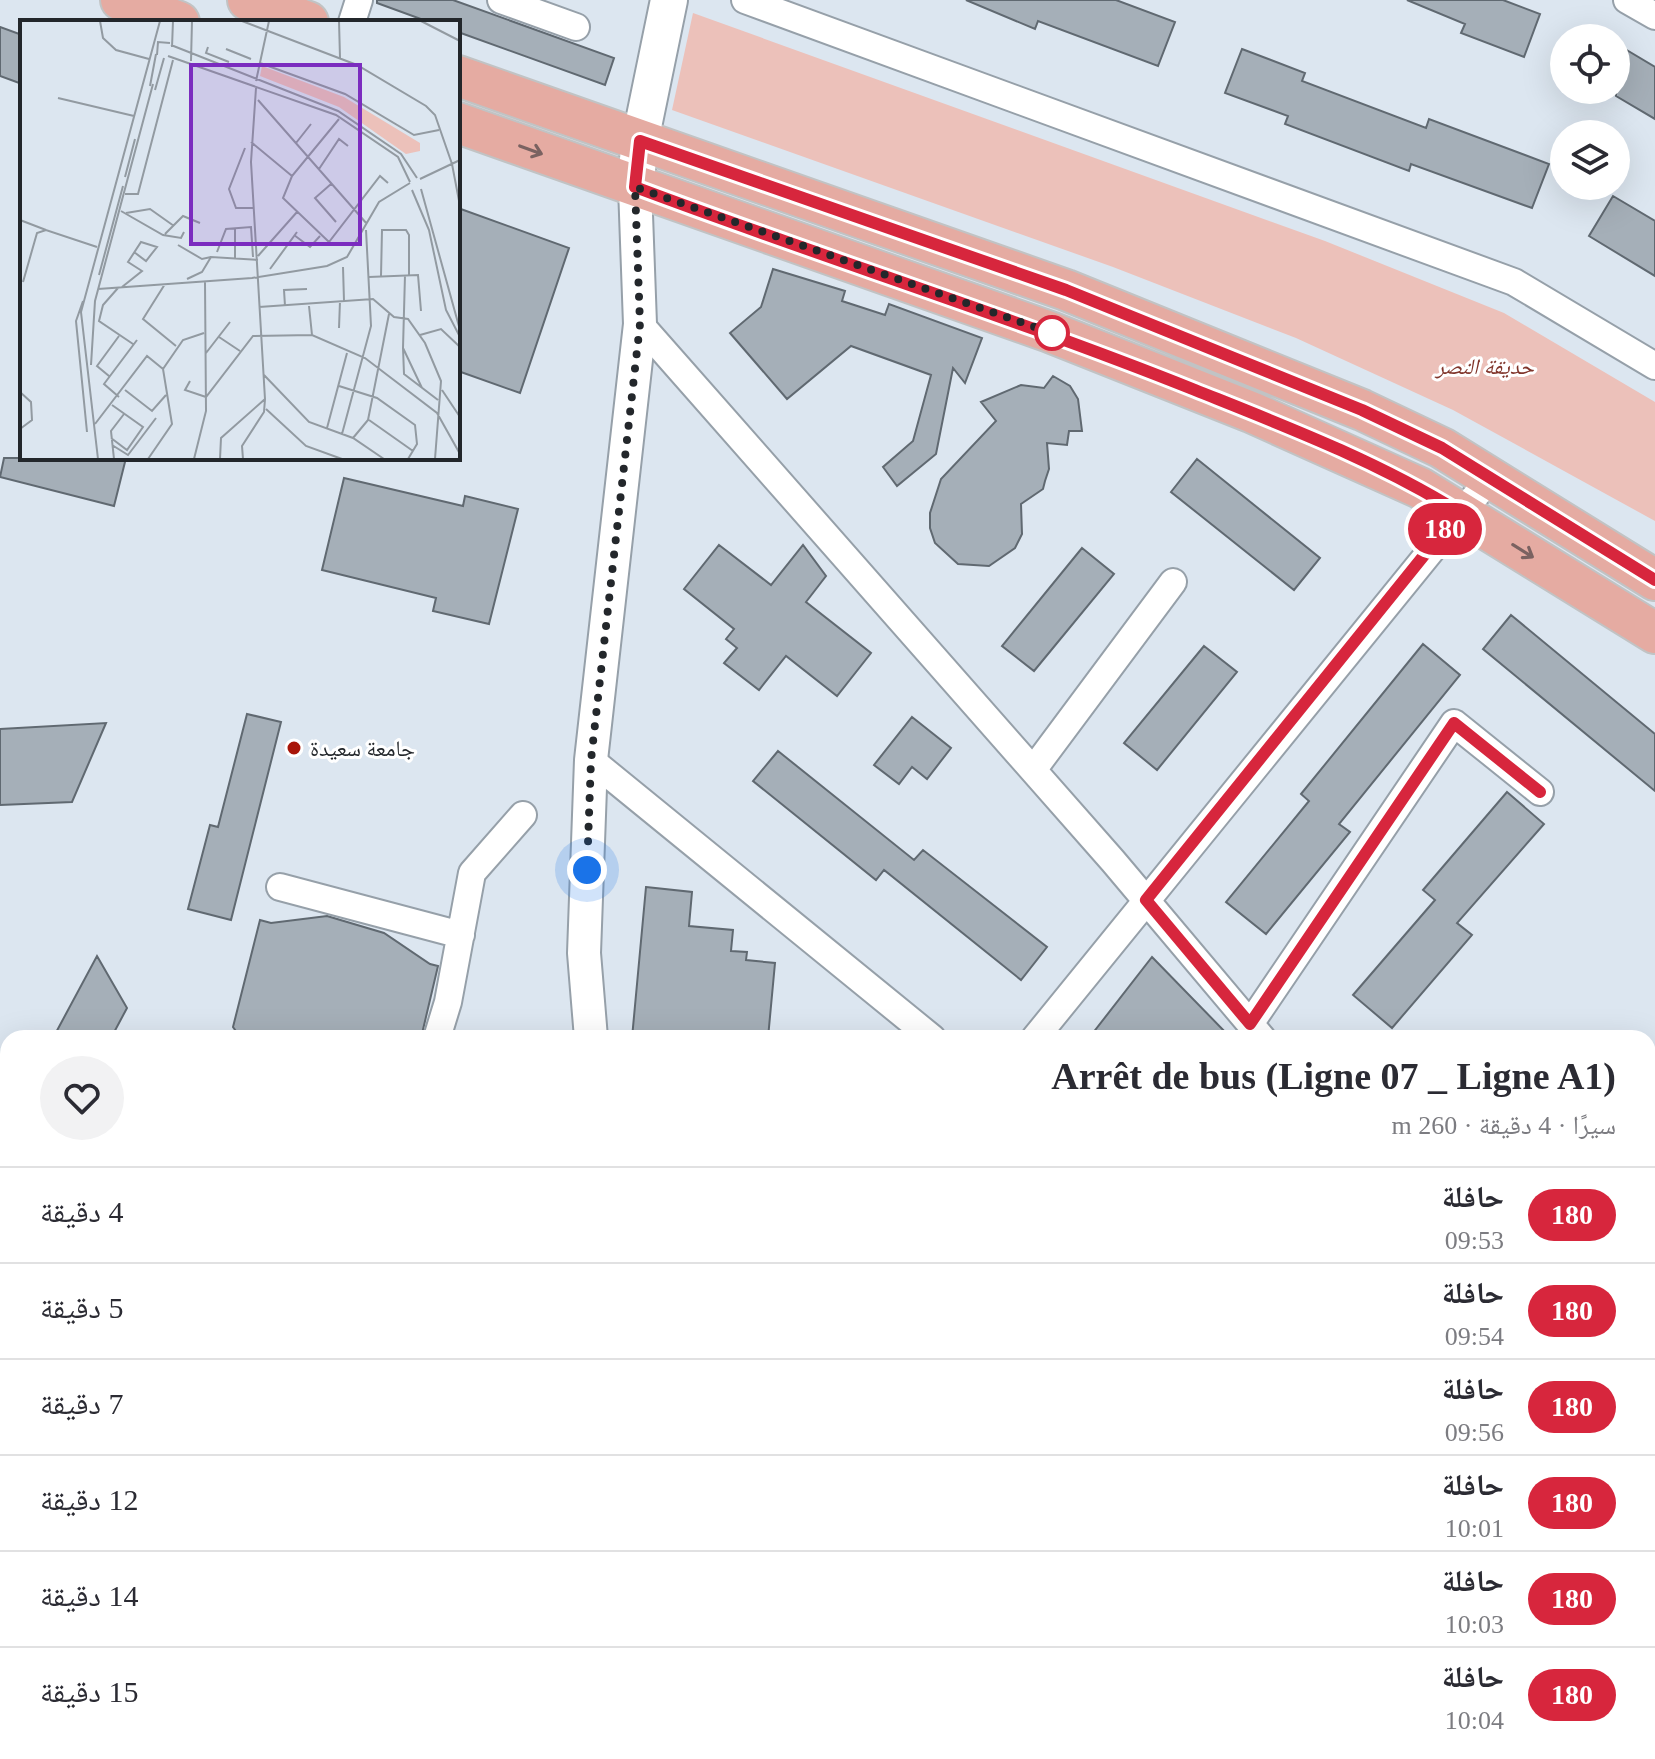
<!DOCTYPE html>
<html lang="ar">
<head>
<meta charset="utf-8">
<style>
	:root { --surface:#fff; --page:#f2f2f3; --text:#2b2b33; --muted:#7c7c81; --line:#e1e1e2 }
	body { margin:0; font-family:"Times New Roman","Noto Naskh Arabic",serif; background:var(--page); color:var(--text); direction:rtl; height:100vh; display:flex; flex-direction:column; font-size:30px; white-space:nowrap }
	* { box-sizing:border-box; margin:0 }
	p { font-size:26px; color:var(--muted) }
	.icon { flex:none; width:44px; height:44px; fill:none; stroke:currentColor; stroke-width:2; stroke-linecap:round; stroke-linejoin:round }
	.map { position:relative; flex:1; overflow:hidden; direction:ltr }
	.drawer { position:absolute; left:0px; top:1030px; width:1656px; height:730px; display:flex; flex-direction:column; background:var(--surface); border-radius:24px 24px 0 0; box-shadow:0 8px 32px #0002; direction:rtl }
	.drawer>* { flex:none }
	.badge { padding:0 16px; border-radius:26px; font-size:28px; line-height:52px }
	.tools { position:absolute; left:1550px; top:24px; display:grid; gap:16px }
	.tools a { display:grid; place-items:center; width:80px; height:80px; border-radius:50%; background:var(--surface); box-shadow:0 8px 32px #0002; font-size:40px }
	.you { position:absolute; width:40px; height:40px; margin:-20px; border:6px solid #fff; border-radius:50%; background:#1a73e8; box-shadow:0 0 0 12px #1a73e833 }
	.map>.badge { position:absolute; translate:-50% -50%; box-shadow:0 0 0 4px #fff }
	.round { display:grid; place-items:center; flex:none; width:84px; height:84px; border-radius:42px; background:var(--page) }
	.head { display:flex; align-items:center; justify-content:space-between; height:136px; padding:0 40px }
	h1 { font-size:38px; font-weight:600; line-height:60px }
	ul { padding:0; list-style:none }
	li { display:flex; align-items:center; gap:24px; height:96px; padding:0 40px; border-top:2px solid var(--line) }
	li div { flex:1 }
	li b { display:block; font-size:30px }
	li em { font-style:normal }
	li .badge { min-width:88px; font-weight:700; text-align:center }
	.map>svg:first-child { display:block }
	.green { fill:#ecc1ba }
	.building { fill:#a5afb8; stroke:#606971; stroke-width:2 }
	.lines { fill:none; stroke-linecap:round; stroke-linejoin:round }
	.minor-casing { stroke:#96a0a9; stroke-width:30 }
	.tertiary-casing { stroke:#96a0a9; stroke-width:36 }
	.secondary-casing { stroke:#96a0a9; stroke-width:40 }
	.primary-casing { stroke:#c1c3c4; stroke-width:44 }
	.minor { stroke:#fff; stroke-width:26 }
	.tertiary { stroke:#fff; stroke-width:32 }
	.secondary { stroke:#fff; stroke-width:36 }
	.primary { stroke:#e5aba2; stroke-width:40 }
	.oneway { stroke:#7a6261 }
	.line-casing { stroke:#fff; stroke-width:18 }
	.line { stroke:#d7263d; stroke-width:12 }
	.walk { stroke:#23272b; stroke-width:8; stroke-dasharray:0 14.4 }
	.stop-dot { fill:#fff; stroke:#d7263d; stroke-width:4 }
	.poi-dot { fill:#a81509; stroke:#fff; stroke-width:3 }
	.labels { text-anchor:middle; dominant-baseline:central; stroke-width:6; stroke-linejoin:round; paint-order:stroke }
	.park-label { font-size:22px; font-style:italic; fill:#80352b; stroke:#fff }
	.poi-label { font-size:22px; fill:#23272b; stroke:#fff; text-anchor:start }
	.inset-road { fill:none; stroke:#929aa1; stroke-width:2 }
	.view { fill:#7b2cbf; fill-opacity:0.15; stroke:#7b2cbf; stroke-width:4 }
	.inset-edge { fill:none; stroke:#23272b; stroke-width:4 }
</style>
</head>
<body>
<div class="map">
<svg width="1655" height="1759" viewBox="0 0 1655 1759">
	<rect width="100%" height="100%" fill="#dce6f0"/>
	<path class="green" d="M693 13 1325 241 1504 313 1655 402V521L1453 410 1296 338 1113 267 672 110Z"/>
	<path class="building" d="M377 0H453L614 58 605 85 458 32V22H429L377 3Z
		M966 0H1116L1175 22 1158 66 1038 21 1035 29Z
		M1407 0H1503L1540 14 1524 57 1461 33 1465 24Z
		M0 27 22 35V84L0 76Z
		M1242 49 1305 73 1302 81 1426 128 1429 119 1549 164 1532 208 1411 164 1409 171 1285 124 1288 116 1225 93Z
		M1625 49 1655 67V119L1616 96V64Z
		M1613 196 1655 221V276L1589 236Z
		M458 208 569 248 520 393 458 371Z
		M773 269 845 291 842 301 885 315 889 304 982 338 965 383 953 368 936 454 897 486 883 467 913 441 931 375 851 346 787 399 730 333 761 307Z
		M1053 376 1070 386 1078 399 1082 431H1069L1067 445 1047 443 1049 469 1045 481 1043 489 1021 504 1022 534 1015 548 989 566 958 564 935 543 930 528V513L941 479 996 421 981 402 1021 385 1044 388Z
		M4 458H126L114 506 0 477Z
		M1197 459 1320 558 1294 590 1171 492Z
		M344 478 463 506 465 496 518 509 489 624 433 611 436 598 322 570Z
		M719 545 771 585 803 545 826 576 806 602 871 653 837 696 786 656 759 690 724 663 737 648 726 639 734 629 684 589Z
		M1082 548 1114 574 1034 671 1002 646Z
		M1511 615 1655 734V791L1483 649Z
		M1423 644 1460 675 1339 824 1350 832 1266 934 1226 902 1309 801 1301 794Z
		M1204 646 1237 672 1157 770 1124 743Z
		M247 714 281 722 231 920 188 909 210 825 218 827Z
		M912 717 951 748 927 779 912 767 899 784 874 765Z
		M106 723 72 802 0 805V729Z
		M778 751 914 860 923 850 1047 947 1021 980 884 870 876 880 753 781Z
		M1507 792 1544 824 1457 923 1472 935 1392 1028 1353 995 1435 900 1423 890Z
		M646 887 692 892 689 926 733 930 731 951 747 952 746 960 775 963 768 1038H632Z
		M327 916 384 933 430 964 438 966 421 1038H241L233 1027 260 920 271 923Z
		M97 956 127 1008 111 1038H53Z
		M1152 957 1231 1038H1089Z"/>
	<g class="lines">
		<g class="minor-casing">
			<path id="minor" d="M501 0 576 27
				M745 0 1514 282 1655 366
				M1627 0 1655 16
				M352 22 359 0
				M640 324 1113 861 1262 1038
				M591 760 932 1038
				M1033 770 1173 582
				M280 887 461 935
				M1250 1024 1454 723 1540 792
				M437 1038 448 1002 472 873 523 815
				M1035 1038 1490 478
				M1648 1367 1655 1358
				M1648 1488 1655 1494
				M0 1496 8 1502
				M601 1752 602 1759
				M1120 1752 1129 1759
				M270 1759 271 1752
				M430 1759V1752
				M782 1759 788 1752
				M951 1759 956 1752
				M1197 1759 1203 1752"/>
		</g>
		<g class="tertiary-casing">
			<path id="tertiary" d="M591 1038 584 953 591 760 640 324 635 187
				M1648 1749 1655 1739
				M643 1752 644 1759"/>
		</g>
		<g class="secondary-casing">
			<path id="secondary" d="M635 187 640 141 669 0"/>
		</g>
		<g class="primary-casing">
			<path id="primary" d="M121 0 179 22
				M248 0 308 22
				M458 76 1066 290 1362 410 1442 448 1655 580
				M458 123 1050 332 1251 412 1420 488 1655 633"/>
		</g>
		<use href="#minor" class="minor"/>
		<use href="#tertiary" class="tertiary"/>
		<use href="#secondary" class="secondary"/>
		<use href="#primary" class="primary"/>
	</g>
	<defs><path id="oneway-shaft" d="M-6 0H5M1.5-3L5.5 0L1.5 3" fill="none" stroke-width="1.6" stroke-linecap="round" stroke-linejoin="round" transform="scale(2)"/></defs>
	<g class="oneway">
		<use href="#oneway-shaft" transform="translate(531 150) rotate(20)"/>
		<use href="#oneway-shaft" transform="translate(1523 551) rotate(32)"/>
	</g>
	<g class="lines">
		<g class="line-casing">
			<path id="line" d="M1540 792 1454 723 1250 1024 1146 900 1459 512C1377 461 1285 426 1195 390 1010 316 821 257 635 187L640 141 1066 290 1362 410 1442 448 1655 580"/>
		</g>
		<use href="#line" class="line"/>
		<path class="walk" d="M587 870 591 760 640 324 635 187 1052 333"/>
	</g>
	<circle class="stop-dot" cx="1052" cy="333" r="16"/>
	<circle class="poi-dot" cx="294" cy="748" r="8"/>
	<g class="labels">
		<g class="park-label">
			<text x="1485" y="366">حديقة النصر</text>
		</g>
		<g class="poi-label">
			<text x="310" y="748">جامعة سعيدة</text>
		</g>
	</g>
	<g transform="translate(20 20)">
		<rect width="440" height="440" fill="#dce6f0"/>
		<path d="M242 46 324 77 400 123V131L386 134 319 87 240 56Z" fill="#ecc1ba"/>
		<path class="inset-road" d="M80 1 83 18 96 30 129 39M222 1 337 45 406 86 415 95 432 144 440 186M319 1 320 38M401 1 440 21M151 25 318 91 381 134 397 158M152 27 153 1M188 27 186 33 209 42M206 29 231 39M137 35 138 22 150 23M148 36 316 95 378 137 390 162M171 41 172 1M240 43 325 74 394 115 419 110M236 61 249 1M130 66 136 34M135 70 144 38M38 78 114 96M238 80 347 204M319 99 272 156 263 178 309 222 360 156 368 163M231 122 272 156M276 123 291 104M225 128 209 169 216 188H234M299 149 319 119 328 126M105 157 115 119M400 159 440 140M311 164 295 178 316 202M401 169 440 310M392 170 409 210 426 290 440 317M105 174H118L153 40M101 191 143 215 161 218 164 212M106 193 130 189 154 206M0 200 26 210M145 214 163 196 180 203M274 215 290 227 300 216M158 225 182 239 191 237M197 232 206 209 231 207 233 237M238 236 277 192M215 240V208M323 247 324 281M250 249 277 212M79 255 103 166M385 255 383 328 402 368M361 256 362 210H386L389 215V255M349 257 398 255 401 291M167 259 182 252 191 237 238 240M3 262 17 213 26 210 77 227M145 264 123 299 156 326M102 267 122 251 108 242 121 222 137 227 126 241 114 232M98 268 83 285 79 301 113 324M78 269 232 258 307 246 327 237 359 182 390 163M63 281 56 301 67 412M265 286 264 270 287 269M289 286 292 315M239 287 353 279 374 297 388 299 405 323 421 361 415 439M319 308 320 281M400 315 421 309 440 327M199 317 220 331M383 328 384 354 418 380M186 333 210 302M71 345 75 281 133 64M244 355 289 402 333 418 364 439M89 356 77 346 99 316M170 361 165 370 186 377 233 316 292 315 345 338 417 393 440 434M319 366 357 378 395 405 397 424 388 439M105 370 132 391 146 375M422 370 440 397M0 372 11 382 12 400 0 409M99 377 84 364 117 320M246 389 286 426 322 439M349 400 393 431M75 404 127 336 143 349M307 408 327 333M322 414 351 306 346 210M91 418 107 430 123 407 92 385M333 418 348 400 369 294M92 425 108 435 136 398M78 439 61 292 140 1M94 439 91 411 104 394M128 439 152 404 143 349 163 320 184 313M174 439 186 391 185 262M200 439 201 418 245 379 231 142 236 68M223 439 222 426 244 392 245 379"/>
		<path class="view" d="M171 45H340V224H171Z"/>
		<rect width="440" height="440" class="inset-edge"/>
	</g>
</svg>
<div class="tools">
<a><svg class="icon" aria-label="locate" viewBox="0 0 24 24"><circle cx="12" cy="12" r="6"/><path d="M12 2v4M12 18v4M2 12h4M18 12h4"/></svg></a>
<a><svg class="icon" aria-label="layers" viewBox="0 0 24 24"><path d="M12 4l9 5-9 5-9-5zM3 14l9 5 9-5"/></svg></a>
</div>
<div class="you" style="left:587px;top:870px"></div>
<b class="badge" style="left:1445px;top:529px;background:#d7263d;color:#fff">180</b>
<section class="drawer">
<div class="head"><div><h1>Arrêt de bus (Ligne 07 _ Ligne A1)</h1><p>سيرًا · 4 دقيقة · 260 m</p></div><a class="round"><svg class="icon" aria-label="heart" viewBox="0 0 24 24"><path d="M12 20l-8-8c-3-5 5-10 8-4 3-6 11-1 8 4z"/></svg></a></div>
<ul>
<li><span class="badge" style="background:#d7263d;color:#fff">180</span><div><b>حافلة</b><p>09:53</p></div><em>4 دقيقة</em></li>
<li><span class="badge" style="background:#d7263d;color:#fff">180</span><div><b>حافلة</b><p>09:54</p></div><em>5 دقيقة</em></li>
<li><span class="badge" style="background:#d7263d;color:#fff">180</span><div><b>حافلة</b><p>09:56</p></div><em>7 دقيقة</em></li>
<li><span class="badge" style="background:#d7263d;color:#fff">180</span><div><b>حافلة</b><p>10:01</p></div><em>12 دقيقة</em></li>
<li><span class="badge" style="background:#d7263d;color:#fff">180</span><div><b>حافلة</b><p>10:03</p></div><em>14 دقيقة</em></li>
<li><span class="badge" style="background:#d7263d;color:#fff">180</span><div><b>حافلة</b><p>10:04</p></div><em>15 دقيقة</em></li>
</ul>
</section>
</div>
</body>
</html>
